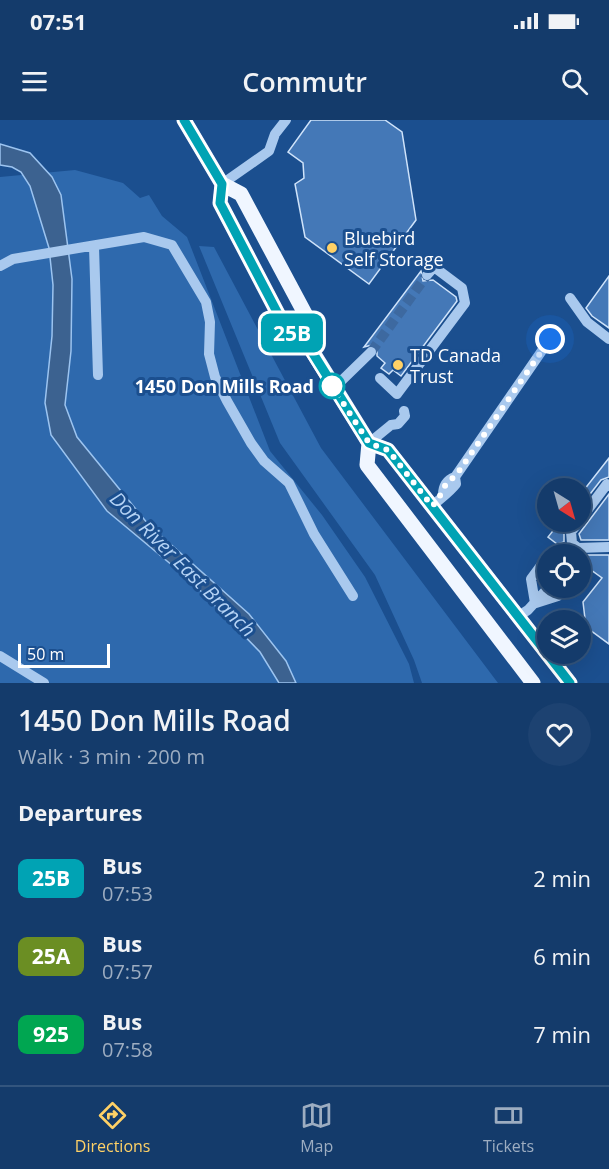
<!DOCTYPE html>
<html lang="en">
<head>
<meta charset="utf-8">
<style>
	:root { --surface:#143b6b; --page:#1d4271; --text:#f1f3f6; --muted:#9dadc1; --line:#33557e; --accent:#ffd166 }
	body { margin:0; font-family:"Open Sans",sans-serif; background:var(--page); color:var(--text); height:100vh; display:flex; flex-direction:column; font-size:22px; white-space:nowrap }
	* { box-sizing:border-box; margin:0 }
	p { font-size:20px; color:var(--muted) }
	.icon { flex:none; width:33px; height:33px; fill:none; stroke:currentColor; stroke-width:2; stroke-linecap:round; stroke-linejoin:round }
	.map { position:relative; height:563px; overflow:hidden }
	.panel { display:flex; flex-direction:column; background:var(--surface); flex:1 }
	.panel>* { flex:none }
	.badge { padding:0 12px; border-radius:9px; font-size:21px; line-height:39px }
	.needle { width:39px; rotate:143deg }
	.fabs { position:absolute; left:537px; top:358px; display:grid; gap:12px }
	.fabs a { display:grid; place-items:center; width:54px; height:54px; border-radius:50%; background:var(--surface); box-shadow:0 6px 24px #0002,0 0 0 2px var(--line); font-size:30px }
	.scale { position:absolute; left:18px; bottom:15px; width:92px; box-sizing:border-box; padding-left:6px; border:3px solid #fff; border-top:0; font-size:16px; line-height:21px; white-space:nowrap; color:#fff; -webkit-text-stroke:4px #1b4f8f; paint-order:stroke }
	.you { position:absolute; width:30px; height:30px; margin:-15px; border:4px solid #fff; border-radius:50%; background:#1a73e8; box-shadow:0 0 0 9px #1a73e833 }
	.map>.badge { position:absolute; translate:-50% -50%; box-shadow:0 0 0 3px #fff }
	h2 { padding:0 18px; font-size:22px; line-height:54px }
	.round { display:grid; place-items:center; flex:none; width:63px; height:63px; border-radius:32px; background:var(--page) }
	.headline { display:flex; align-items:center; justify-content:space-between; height:102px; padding:0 18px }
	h1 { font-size:28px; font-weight:600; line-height:45px }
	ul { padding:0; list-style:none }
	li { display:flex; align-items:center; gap:18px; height:78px; padding:0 18px }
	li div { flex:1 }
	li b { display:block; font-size:22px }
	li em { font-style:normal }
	li .badge { min-width:66px; font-weight:700; text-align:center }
	.status { display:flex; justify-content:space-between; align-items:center; height:42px; padding:0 30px; background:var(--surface); direction:ltr }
	.status svg { height:16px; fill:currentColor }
	header { display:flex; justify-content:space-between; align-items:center; height:78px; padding:0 18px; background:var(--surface); font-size:27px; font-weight:600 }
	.tabs { display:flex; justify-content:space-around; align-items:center; height:84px; border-top:2px solid var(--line); background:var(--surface); font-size:16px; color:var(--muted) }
	.tabs a { display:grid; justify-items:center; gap:3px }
	.tabs .on { color:var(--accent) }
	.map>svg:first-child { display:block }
	.green { fill:#2e69ad }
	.water { fill:#3c6290; stroke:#9cc4f0; stroke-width:1.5 }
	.building { fill:#4478b7; stroke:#cfe3fa; stroke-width:1.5 }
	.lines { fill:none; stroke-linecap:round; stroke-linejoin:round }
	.minor-tunnel { stroke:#3d69a0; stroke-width:10; stroke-dasharray:10 5; stroke-linecap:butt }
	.minor { stroke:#a9c9ee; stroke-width:10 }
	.major { stroke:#f0f6ff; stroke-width:15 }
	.line-casing { stroke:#fff; stroke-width:14 }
	.line { stroke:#00a3b4; stroke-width:9 }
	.walk { stroke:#fff; stroke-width:6; stroke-dasharray:0 10.8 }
	.poi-dot { fill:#ffd166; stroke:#1b4f8f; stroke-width:2 }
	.stop-dot { fill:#fff; stroke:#00a3b4; stroke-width:3 }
	.labels { text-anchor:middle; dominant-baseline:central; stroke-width:6; stroke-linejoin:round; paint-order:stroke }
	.poi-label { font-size:18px; fill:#fff; stroke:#1b4f8f; text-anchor:start }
	.stop-label { font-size:18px; font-weight:bold; fill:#fff; stroke:#1b4f8f; text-anchor:end }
	.water-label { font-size:20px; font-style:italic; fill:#b5d3f5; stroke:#1b4f8f }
</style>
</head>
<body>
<div class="status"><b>07:51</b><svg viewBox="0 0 49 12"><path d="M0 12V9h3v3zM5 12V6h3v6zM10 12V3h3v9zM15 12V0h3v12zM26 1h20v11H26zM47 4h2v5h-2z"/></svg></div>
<header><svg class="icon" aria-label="menu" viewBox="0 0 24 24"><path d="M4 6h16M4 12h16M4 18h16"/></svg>Commutr<svg class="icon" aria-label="search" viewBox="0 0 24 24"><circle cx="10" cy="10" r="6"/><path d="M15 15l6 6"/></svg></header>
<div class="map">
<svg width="609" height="563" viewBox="0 0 609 563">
	<rect width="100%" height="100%" fill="#1b4f8f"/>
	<path class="green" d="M75 50 123 63 140 78 149 75 162 96 187 117 270 331 322 395 365 457 409 544 414 563H0V57Z
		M199 126 214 127 321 328 498 563H422L414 540 375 455 280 323Z"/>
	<path class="water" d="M0 24 30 33 52 57 61 75 72 159 71 231 65 285 77 317 148 404 249 494 286 541 296 563H279L260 532 191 461 107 391 51 315 45 283 52 216 53 165 49 128 30 66 21 52 12 47 0 45Z"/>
	<path class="building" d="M311 0H385L402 12 416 100 369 164 305 117 295 64 304 58 303 43 288 32Z
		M421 151 423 161 433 160 456 177 457 181 401 256 393 250 389 254 381 248 385 243 377 236V227L372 225 364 227Z
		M609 156V208L592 196 586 188Z
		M609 338V357L601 360 580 387V375Z
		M609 374V420H581L579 414Z
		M560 402H569L564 412V422L557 424 548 417Z
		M582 435H609V524L586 507 583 482 602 458 580 442Z"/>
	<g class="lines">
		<path class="minor-tunnel" d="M371 232 427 155"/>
		<path class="minor" d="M222 64 269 31 275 14 286 0
			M94 127 98 255
			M0 146 13 139 144 117 172 125 206 182 210 202 209 234 215 257 227 281 251 323 264 341 289 363 314 414 353 476
			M570 178 587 202 609 219
			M380 258 397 274 465 183 462 168 434 147 427 155
			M333 269 371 232
			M369 323 391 305 398 304 405 296 404 291
			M443 375C443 366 447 360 455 357L550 219
			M432 386C441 378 449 373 456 364L455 357
			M580 400 607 364 609 366
			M578 428 572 423 571 412 579 402
			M551 435 564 429
			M573 435 578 428 609 427
			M535 483 531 459 548 436
			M536 483 558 476 564 468
			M517 497 528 490 548 468
			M0 536 44 563"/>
		<path class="major" d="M184 0 222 64 241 74 310 203 304 218
			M222 64 220 83 287 211 304 218 369 323 388 330 570 563
			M369 323 367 345 533 563"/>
	</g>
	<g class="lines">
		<g class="line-casing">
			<path id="line" d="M184 0 222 64 220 83 287 211 304 219 369 323 388 330 570 563"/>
		</g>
		<use href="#line" class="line"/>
		<path class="walk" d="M332 266 369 323 388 330 432 386C443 377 442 362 455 357L550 219"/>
	</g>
	<g class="poi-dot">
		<circle cx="332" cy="128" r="6"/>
		<circle cx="398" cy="245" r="6"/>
	</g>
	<circle class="stop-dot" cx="332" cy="266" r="12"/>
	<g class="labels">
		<g class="poi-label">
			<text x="344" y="118">Bluebird<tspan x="344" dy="21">Self Storage</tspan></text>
			<text x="410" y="235">TD Canada<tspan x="410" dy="21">Trust</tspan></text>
		</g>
		<g class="stop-label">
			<text x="314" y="266">1450 Don Mills Road</text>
		</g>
		<g class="water-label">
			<text transform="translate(183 444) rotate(45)">Don River East Branch</text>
		</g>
	</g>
</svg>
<div class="fabs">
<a><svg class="needle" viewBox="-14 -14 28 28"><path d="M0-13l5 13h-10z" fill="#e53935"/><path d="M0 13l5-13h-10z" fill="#9dadc1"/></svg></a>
<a><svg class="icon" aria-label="locate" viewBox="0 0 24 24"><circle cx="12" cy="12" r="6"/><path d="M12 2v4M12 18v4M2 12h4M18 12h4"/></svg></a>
<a><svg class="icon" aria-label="layers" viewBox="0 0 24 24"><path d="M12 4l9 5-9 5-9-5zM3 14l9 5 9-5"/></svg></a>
</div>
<div class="scale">50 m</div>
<div class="you" style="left:550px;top:219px"></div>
<b class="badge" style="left:292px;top:213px;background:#00a3b4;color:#fff">25B</b>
</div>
<section class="panel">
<div class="headline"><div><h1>1450 Don Mills Road</h1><p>Walk · 3 min · 200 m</p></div><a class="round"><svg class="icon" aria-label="heart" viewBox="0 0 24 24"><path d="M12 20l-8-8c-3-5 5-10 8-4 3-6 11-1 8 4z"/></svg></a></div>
<h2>Departures</h2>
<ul>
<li><span class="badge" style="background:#00a3b4;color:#fff">25B</span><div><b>Bus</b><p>07:53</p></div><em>2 min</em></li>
<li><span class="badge" style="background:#6b8e23;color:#fff">25A</span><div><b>Bus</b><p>07:57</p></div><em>6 min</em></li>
<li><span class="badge" style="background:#00a651;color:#fff">925</span><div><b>Bus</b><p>07:58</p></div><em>7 min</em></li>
</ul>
</section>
<nav class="tabs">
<a class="on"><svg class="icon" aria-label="directions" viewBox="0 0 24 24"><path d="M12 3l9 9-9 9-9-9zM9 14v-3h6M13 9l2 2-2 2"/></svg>Directions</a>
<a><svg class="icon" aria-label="map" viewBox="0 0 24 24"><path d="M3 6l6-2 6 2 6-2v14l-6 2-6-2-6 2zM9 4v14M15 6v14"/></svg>Map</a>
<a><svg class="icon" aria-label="tickets" viewBox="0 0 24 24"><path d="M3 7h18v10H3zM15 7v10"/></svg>Tickets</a>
</nav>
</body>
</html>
